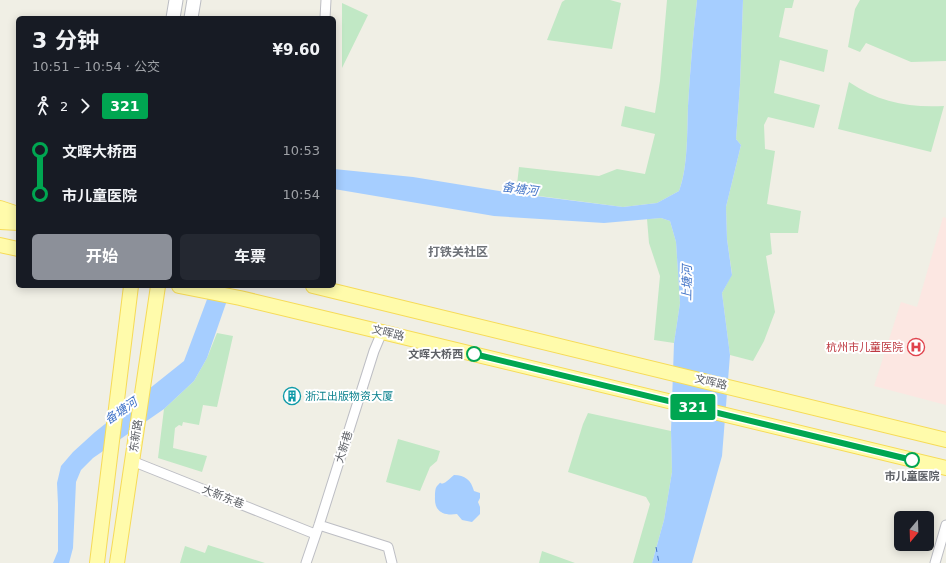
<!DOCTYPE html>
<html lang="zh">
<head>
<meta charset="utf-8">
<style>
	:root { --surface:#171b24; --page:#242831; --text:#f1f3f6; --muted:#9ea1a6; --accent:#8c9099 }
	body { margin:0; font-family:"DejaVu Sans","Noto Sans SC",sans-serif; background:var(--page); color:var(--text); height:100vh; display:flex; flex-direction:column; font-size:15px; white-space:nowrap }
	* { box-sizing:border-box; margin:0 }
	p { font-size:13px; color:var(--muted) }
	.icon { flex:none; width:22px; height:22px; fill:none; stroke:currentColor; stroke-width:2; stroke-linecap:round; stroke-linejoin:round }
	.map { position:relative; flex:1; overflow:hidden }
	.side { position:absolute; left:16px; top:16px; width:320px; height:272px; display:flex; flex-direction:column; background:var(--surface); border-radius:6px; box-shadow:0 2px 10px #0003 }
	.side>* { flex:none }
	.badge { padding:0 8px; border-radius:3px; font-size:14px; line-height:26px }
	.needle { width:26px; rotate:199deg }
	.tools { position:absolute; left:894px; top:511px; display:grid; gap:8px }
	.tools a { display:grid; place-items:center; width:40px; height:40px; border-radius:6px; background:var(--surface); box-shadow:0 2px 10px #0003; font-size:20px }
	.map>.badge { position:absolute; translate:-50% -50%; box-shadow:0 0 0 2px #fff }
	.legs { display:flex; align-items:center; gap:6px; height:44px; padding:0 16px; font-size:13px }
	.legs p { margin-inline-start:auto }
	.head { display:flex; align-items:center; justify-content:space-between; height:68px; padding:0 16px }
	h1 { font-size:22px; font-weight:700; line-height:30px }
	.cta { display:flex; gap:8px; margin-top:auto; padding:8px 16px }
	.cta a { flex:1; height:46px; border-radius:6px; background:var(--accent); color:#fff; font-size:16px; font-weight:700; line-height:46px; text-align:center }
	.cta a+a { background:var(--page); color:var(--text) }
	ul { padding:0 16px; list-style:none }
	li { display:flex; align-items:center; gap:14px; height:44px; font-size:15px }
	li i { display:grid; place-items:center; width:6px; height:100%; margin:0 5px; background:currentColor }
	li i::after { content:''; width:10px; height:10px; margin:-5px; border:3px solid; border-radius:50%; background:var(--surface) }
	li p { margin-inline-start:auto }
	li:first-child i { background:linear-gradient(#0000 50%,currentColor 0) }
	li:last-child i { background:linear-gradient(currentColor 50%,#0000 0) }
	.map>svg:first-child { display:block }
	.medical { fill:#fce7e2 }
	.green { fill:#c1e8c5 }
	.water { fill:#a6ceff }
	.lines { fill:none; stroke-linecap:round; stroke-linejoin:round }
	.ferry { stroke:#4375c8; stroke-width:1; stroke-dasharray:5 4; stroke-linecap:butt }
	.street-casing { stroke:#bdbec4; stroke-width:11 }
	.secondary-casing { stroke:#bbbdc3; stroke-width:15 }
	.primary-casing { stroke:#f6db58; stroke-width:16 }
	.street { stroke:#fff; stroke-width:9 }
	.secondary { stroke:#fff; stroke-width:13 }
	.primary { stroke:#fffbab; stroke-width:14 }
	.line-1-casing { stroke:#fff; stroke-width:9 }
	.line-1 { stroke:#00a651; stroke-width:6 }
	.stop-1-dot { fill:#fff; stroke:#00a651; stroke-width:2 }
	.labels { text-anchor:middle; dominant-baseline:central; stroke-width:4; stroke-linejoin:round; paint-order:stroke }
	.street-label { font-size:11px; fill:#5d6066; stroke:#fff }
	.health-label { font-size:11px; fill:#be3a42; stroke:#fff; text-anchor:end }
	.stop-label { font-size:11px; font-weight:bold; fill:#5d6066; stroke:#fff; text-anchor:end }
	.culture-label { font-size:11px; fill:#0d838f; stroke:#fff; text-anchor:start }
	.water-label { font-size:12px; font-style:italic; fill:#4375c8; stroke:#fff }
	.neighbourhood-label { font-size:12px; font-weight:bold; fill:#6e7278; stroke:#fff }
</style>
</head>
<body>
<div class="map">
<svg width="946" height="563" viewBox="0 0 946 563">
	<rect width="100%" height="100%" fill="#f0efe5"/>
	<path class="medical" d="M943 217 946 218V405L874 386 901 302 917 307Z"/>
	<path class="green" d="M565 0H610L621 3 612 49 547 40 562 2Z
		M667 0H697C693 36 690 71 688 106 687 132 688 167 679 191L657 203 623 207 516 193 519 167 599 176 617 169 645 174 655 134 621 126 625 106 655 113 660 81Z
		M743 0H794L792 8H785L779 37 828 50 824 72 780 60 774 93 820 105 814 128 768 117 764 125 765 149 775 151 767 204 801 211 798 233H770L772 254 766 256 775 312 764 341 753 361 730 355 722 293 732 274 727 239 726 207 741 145 736 139 740 85Z
		M860 0H946V61L911 62 866 43 860 52 848 47 855 9Z
		M342 3 368 15 342 68Z
		M849 82C878 102 909 108 944 106L931 152 838 129Z
		M661 218 670 221 676 242 680 303 674 343 654 340 660 276 649 243 647 219Z
		M217 333 233 336 217 407 203 405 199 425 183 422 182 426 179 425 175 428 173 448 207 456 202 472 158 458 164 409 194 381 207 358Z
		M588 413 671 431 672 472 664 520 652 563H633L650 504 646 497 568 472 583 424Z
		M398 439 440 451 437 461 430 467 420 491 386 482Z
		M208 545 265 563H180L185 546 205 553Z
		M542 551 575 563H539Z"/>
	<path class="water" d="M697 0H743L740 85 736 139 741 145 726 207 727 239 732 275 722 293 730 355 722 456 692 563H652L664 520 672 472 671 431 674 343 680 303 676 242 670 221 661 218 604 223 494 216 334 189V169L413 177 512 193 623 207 657 203 679 191C688 168 687 132 688 106 690 71 693 36 697 0Z
		M212 286H232L207 358 194 381 164 409 93 458 81 470 76 482 73 548 69 563H53L58 551V504L57 483 61 466 73 452 95 432 184 361Z
		M454 475C465 475 471 480 474 491L480 493V498L478 502 480 507V514L472 522 462 520 457 514C444 516 434 512 435 497 435 493 435 487 438 485 442 480 439 485 444 483 447 482 451 477 454 475Z"/>
	<g class="lines">
		<path class="ferry" d="M656 547 659 563"/>
		<g class="street-casing">
			<path id="street" d="M325 18 326 0
				M132 461 315 534
				M319 525 388 547 392 563
				M306 563 319 525 374 351 382 332
				M935 563 946 525"/>
		</g>
		<g class="secondary-casing">
			<path id="secondary" d="M173 18 176 0
				M191 18 194 0"/>
		</g>
		<g class="primary-casing">
			<path id="primary" d="M0 208 18 214
				M0 222 18 223
				M0 245 18 249
				M179 286 240 298 382 332 946 468
				M313 286 946 440
				M97 563 131 286
				M117 563 158 286"/>
		</g>
		<use href="#street" class="street"/>
		<use href="#secondary" class="secondary"/>
		<use href="#primary" class="primary"/>
	</g>
	<g class="lines">
		<g class="line-1-casing">
			<path id="line-1" d="M474 354 912 460"/>
		</g>
		<use href="#line-1" class="line-1"/>
	</g>
	<defs>
		<g id="hospital-ring" transform="scale(0.9)"><circle r="9.5" fill="#fff" stroke="#e0444e" stroke-width="1.5"/><path d="M-5-5h3v3.5h4V-5h3V5h-3V1.5h-4V5h-3Z" fill="#e0444e"/></g>
		<g id="building-ring" transform="scale(0.9)"><circle r="9.5" fill="#fff" stroke="#0f9aa8" stroke-width="1.5"/><path d="M-4-6H4V6H1V3H-1V6H-4ZM-2.5-4.3h1.7v1.8h-1.7ZM.8-4.3h1.7v1.8H.8ZM-2.5-1h1.7V.8h-1.7ZM.8-1h1.7V.8H.8Z" fill="#0f9aa8"/></g>
	</defs>
	<g fill-rule="evenodd">
		<use href="#hospital-ring" x="916" y="347"/>
		<use href="#building-ring" x="292" y="396"/>
	</g>
	<g class="stop-1-dot">
		<circle cx="474" cy="354" r="7"/>
		<circle cx="912" cy="460" r="7"/>
	</g>
	<g class="labels">
		<g class="street-label">
			<text transform="translate(388 333) rotate(14)">文晖路</text>
			<text transform="translate(711 382) rotate(13)">文晖路</text>
			<text transform="translate(136 436) rotate(-81)">东新路</text>
			<text transform="translate(344 447) rotate(-72)">大新巷</text>
			<text transform="translate(223 497) rotate(22)">大新东巷</text>
		</g>
		<g class="health-label">
			<text x="903" y="347">杭州市儿童医院</text>
		</g>
		<g class="stop-label">
			<text x="463" y="354">文晖大桥西</text>
			<text x="912" y="476" text-anchor="middle">市儿童医院</text>
		</g>
		<g class="culture-label">
			<text x="305" y="396">浙江出版物资大厦</text>
		</g>
		<g class="water-label">
			<text transform="translate(520 189) rotate(8)">备塘河</text>
			<text transform="translate(687 283) rotate(-89)">上塘河</text>
			<text transform="translate(121 411) rotate(-35)">备塘河</text>
		</g>
		<g class="neighbourhood-label">
			<text x="458" y="252">打铁关社区</text>
		</g>
	</g>
</svg>
<div class="tools">
<a><svg class="needle" viewBox="-14 -14 28 28"><path d="M0-13l5 13h-10z" fill="#e53935"/><path d="M0 13l5-13h-10z" fill="#9ea1a6"/></svg></a>
</div>
<b class="badge" style="left:693px;top:407px;background:#00a651;color:#fff">321</b>
<section class="side">
<div class="head"><div><h1>3 分钟</h1><p>10:51 – 10:54 · 公交</p></div><b>¥9.60</b></div>
<div class="legs"><svg class="icon" aria-label="walk" viewBox="0 0 24 24"><circle cx="13" cy="4" r="2"/><path d="M13 8l-2 6 4 7M11 14l-3 7M7 12l3-4h3l4 4"/></svg>2<svg class="icon" aria-label="forward" viewBox="0 0 24 24"><path d="M9 5l7 7-7 7"/></svg><b class="badge" style="background:#00a651;color:#fff">321</b></div>
<ul>
<li><i style="color:#00a651"></i><b>文晖大桥西</b><p>10:53</p></li>
<li><i style="color:#00a651"></i><b>市儿童医院</b><p>10:54</p></li>
</ul>
<div class="cta"><a>开始</a><a>车票</a></div>
</section>
</div>
</body>
</html>
